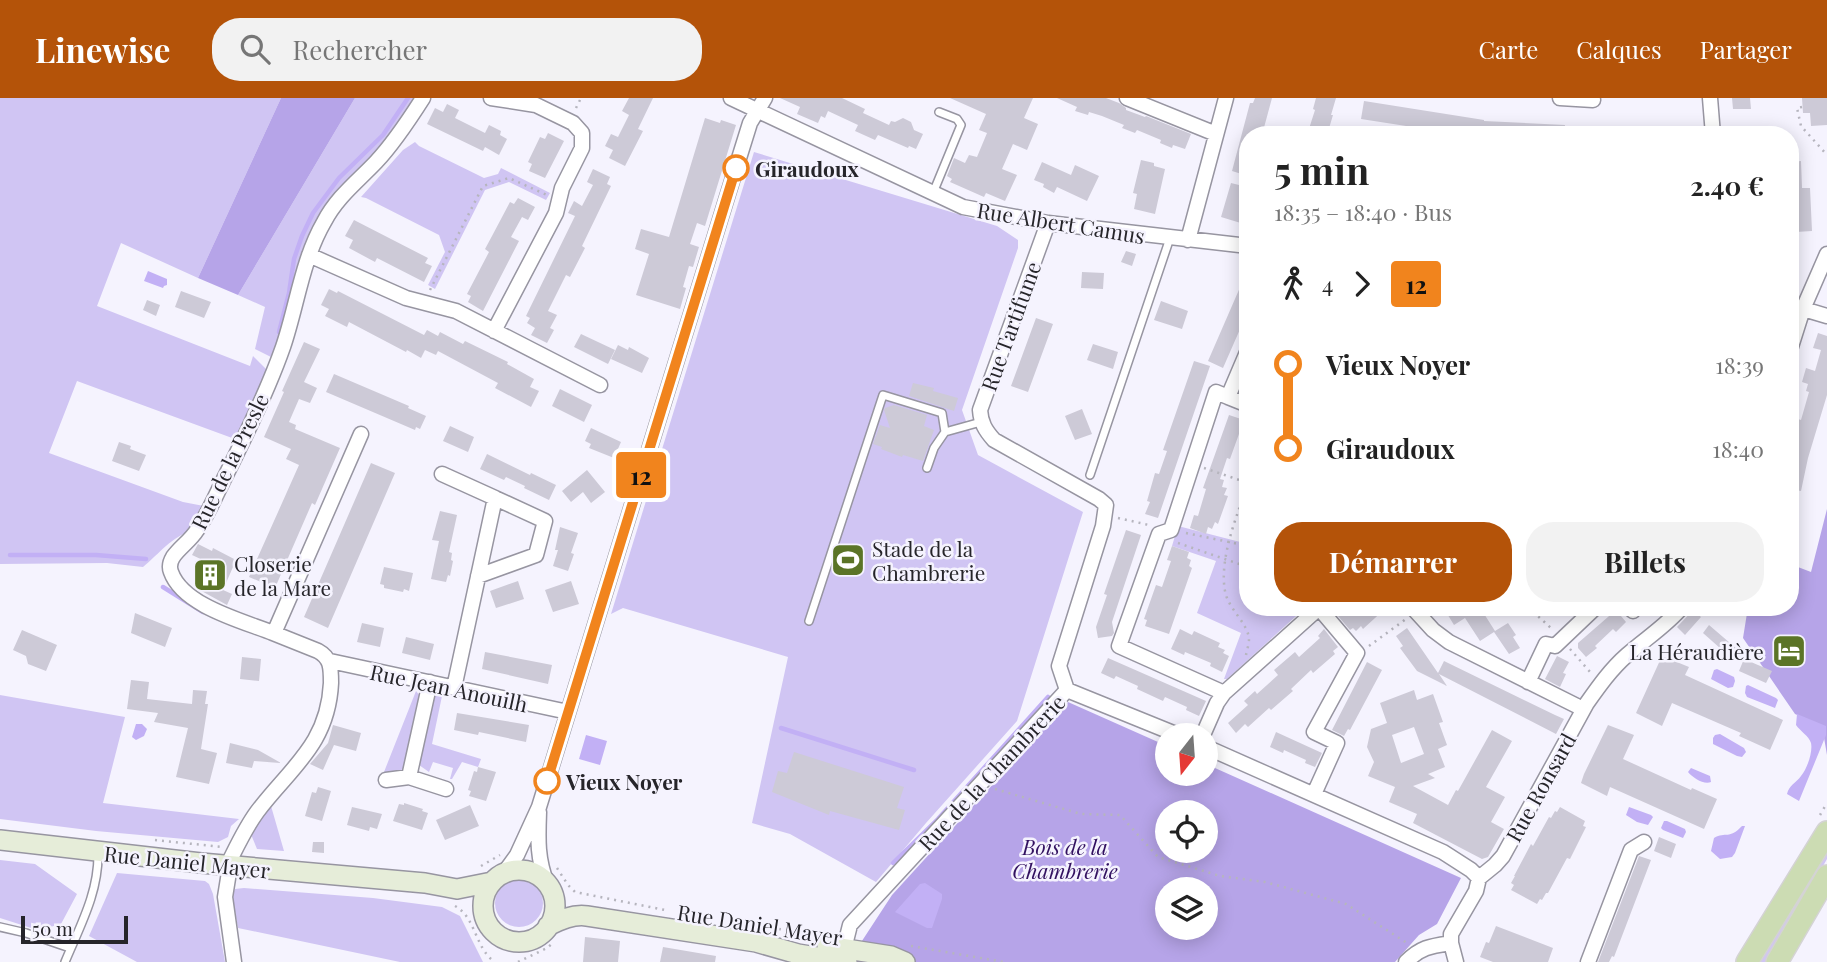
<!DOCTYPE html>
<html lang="fr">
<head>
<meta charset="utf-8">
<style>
	:root { --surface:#fff; --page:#f2f2f2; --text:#222; --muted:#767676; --accent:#b45309 }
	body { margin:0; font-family:"Playfair Display",serif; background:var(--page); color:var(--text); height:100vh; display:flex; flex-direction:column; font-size:26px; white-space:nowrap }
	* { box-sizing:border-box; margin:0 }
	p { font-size:23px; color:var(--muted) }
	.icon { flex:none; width:38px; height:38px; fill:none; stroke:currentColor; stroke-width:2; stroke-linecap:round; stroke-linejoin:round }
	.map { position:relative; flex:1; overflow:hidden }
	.sheet { position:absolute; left:1239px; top:28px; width:560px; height:490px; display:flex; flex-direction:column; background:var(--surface); border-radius:28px; box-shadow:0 4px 18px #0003 }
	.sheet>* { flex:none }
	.badge { padding:0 14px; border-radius:5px; font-size:24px; line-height:46px }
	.needle { width:46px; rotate:197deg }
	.tools { position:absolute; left:1155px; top:625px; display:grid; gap:14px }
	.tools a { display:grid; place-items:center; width:63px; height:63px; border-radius:50%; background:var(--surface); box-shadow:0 4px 18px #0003; font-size:35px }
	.scale { position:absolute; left:21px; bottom:18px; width:107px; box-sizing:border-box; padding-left:7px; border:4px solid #26252a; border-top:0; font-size:19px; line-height:24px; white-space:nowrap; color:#26252a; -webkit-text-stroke:5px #f5f3fe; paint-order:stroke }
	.map>.badge { position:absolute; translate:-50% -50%; box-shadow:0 0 0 4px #fff }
	.legs { display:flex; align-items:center; gap:10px; height:77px; padding:0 35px; font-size:23px }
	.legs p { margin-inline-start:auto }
	.summary { display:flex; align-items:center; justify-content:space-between; height:119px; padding:0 35px }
	h1 { font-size:38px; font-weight:700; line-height:52px }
	.button { display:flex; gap:14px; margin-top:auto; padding:14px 35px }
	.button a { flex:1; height:80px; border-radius:28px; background:var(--accent); color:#fff; font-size:28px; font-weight:700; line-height:80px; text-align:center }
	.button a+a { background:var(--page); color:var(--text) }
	ul { padding:0 35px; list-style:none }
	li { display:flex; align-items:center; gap:24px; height:84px; font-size:26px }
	li i { display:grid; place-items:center; width:10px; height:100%; margin:0 9px; background:currentColor }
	li i::after { content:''; width:18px; height:18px; margin:-9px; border:5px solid; border-radius:50%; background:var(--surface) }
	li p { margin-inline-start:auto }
	li:first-child i { background:linear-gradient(#0000 50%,currentColor 0) }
	li:last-child i { background:linear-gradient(currentColor 50%,#0000 0) }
	header { display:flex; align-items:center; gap:42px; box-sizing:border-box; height:98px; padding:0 35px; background:var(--accent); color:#fff }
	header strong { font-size:33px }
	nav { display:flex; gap:38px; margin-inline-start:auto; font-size:24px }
	.search { width:490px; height:63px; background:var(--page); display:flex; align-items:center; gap:18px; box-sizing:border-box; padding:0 24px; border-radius:28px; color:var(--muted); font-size:26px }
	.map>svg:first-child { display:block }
	.green { fill:#d0c5f3 }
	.forest { fill:#b6a4e8; fill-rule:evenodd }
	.water { fill:#c2b0f5 }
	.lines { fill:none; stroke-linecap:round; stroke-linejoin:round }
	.stream { stroke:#c2b0f5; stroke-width:4.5 }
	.building { fill:#cdcad7; fill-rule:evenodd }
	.lane-casing { stroke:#9795a1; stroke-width:10 }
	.street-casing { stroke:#9795a1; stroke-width:17 }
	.secondary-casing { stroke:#9795a1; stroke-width:22 }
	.primary-casing { stroke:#d4d3d4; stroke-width:24 }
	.path { stroke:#b6b5be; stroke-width:2.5; stroke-dasharray:2 5; stroke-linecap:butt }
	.lane { stroke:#fff; stroke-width:7 }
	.street { stroke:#fff; stroke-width:14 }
	.secondary { stroke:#e6edd9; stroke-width:19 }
	.primary { stroke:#ccdcb3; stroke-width:21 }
	.line-1-casing { stroke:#fff; stroke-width:16 }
	.line-1 { stroke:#f1841d; stroke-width:10 }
	.stop-1-dot { fill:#fff; stroke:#f1841d; stroke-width:3.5 }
	.labels { text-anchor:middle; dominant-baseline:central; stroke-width:5; stroke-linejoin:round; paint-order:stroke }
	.stop-label { font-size:21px; font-weight:bold; fill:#26252a; stroke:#f5f3fe; text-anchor:start }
	.street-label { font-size:21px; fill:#26252a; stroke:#f5f3fe }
	.poi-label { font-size:21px; fill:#26252a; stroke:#f5f3fe; text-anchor:start }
	.park-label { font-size:21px; font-style:italic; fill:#321160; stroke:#f5f3fe }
</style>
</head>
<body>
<header>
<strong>Linewise</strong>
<div class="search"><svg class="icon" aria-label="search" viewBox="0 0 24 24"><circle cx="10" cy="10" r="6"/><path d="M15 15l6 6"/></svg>Rechercher</div>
<nav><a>Carte</a><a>Calques</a><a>Partager</a></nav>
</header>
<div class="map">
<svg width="1827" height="864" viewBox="0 0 1827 864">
	<rect width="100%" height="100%" fill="#f5f3fe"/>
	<path class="green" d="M0 0H281L198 180 121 145 97 208 250 268 253 258 271 276 243 344 77 283 49 355 183 404 209 409 192 433C172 438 159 456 143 469L107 465 0 466Z
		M355 0H423L335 106 277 262 255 251 265 209 238 197Z
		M415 44 419 48 484 80 498 76 501 70 550 95 546 102 509 84 485 92 435 191 428 187 445 154 439 137 366 100 361 99 403 52Z
		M754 54 997 128 1018 142V150L962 312 978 357 1083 414 1017 623 926 725 876 784 790 736 752 725 788 559 623 510 611 516Z
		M1178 428 1248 446V509H1306L1227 581H1224L1241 535 1197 515 1216 463 1172 448Z
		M416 593 420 598 403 671 396 675 384 674Z
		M435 596 442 598 432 646 481 661 478 669 462 664 452 681H450L453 670 433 664 429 674 419 667Z
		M0 597 125 619 103 705 239 721 231 728 228 739 218 744 96 733 0 721Z
		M271 708 284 753 257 751 250 734Z
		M1827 745V761L1768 864H1757Z
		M0 762 35 766 77 796 61 826 50 829V836L0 820Z
		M117 775 205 783 209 786 213 796 225 864H137L89 838Z
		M495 805a24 24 0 1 1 48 0a24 24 0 1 1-48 0Z
		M244 790 373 800 442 809 460 818 483 864H400L238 830 232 797 235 791Z"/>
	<path class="forest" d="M281 0H355L238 197 198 180Z
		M1827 411V657L1822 628 1795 616 1743 540 1748 509H1790V466L1811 474Z
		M1068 604 1167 648V676H1206V666L1461 780 1437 826 1419 837 1395 864H854L858 849 892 797ZM1167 714H1206V752H1167ZM1167 791H1206V830H1167Z"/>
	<path class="water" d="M148 173 167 181V187L164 188 163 190 144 183Z
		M1717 571 1734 579 1735 583 1733 589 1728 590 1711 581 1714 572Z
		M1748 587 1776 600 1778 602 1775 610 1747 599 1745 595 1746 588Z
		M1797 616 1826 628V637L1799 703 1787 696C1789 687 1796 685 1801 678 1807 671 1813 654 1811 645 1809 638 1800 633 1796 627Z
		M136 626H142L147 631 144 638 136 642 132 639Z
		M1720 636 1744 650 1746 654 1742 659 1737 658 1713 646V640L1715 637Z
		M586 637 607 643 600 667 579 661Z
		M1691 670 1710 678 1711 684C1704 687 1693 680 1688 674Z
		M1629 709 1651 717 1653 719 1648 727 1637 724 1626 717Z
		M1664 723H1667L1685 731 1686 734 1683 740 1663 732 1661 730Z
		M1742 728H1745L1735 755 1732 759 1720 761 1711 753 1714 740C1726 733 1729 742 1742 728Z
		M925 785 942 796V801L932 830H927L895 814 920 786Z"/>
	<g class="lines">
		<path class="stream" d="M279 234 289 195 294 161 302 138 313 115 339 80 383 37 408 0
			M10 457H96L146 461
			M163 489 203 514
			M781 630 914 672
			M893 765 938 721 1048 599"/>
	</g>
	<path class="building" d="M629 0H653L638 31 643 33 625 68 609 60 613 52 605 48 611 36 618 39 629 17 622 13Z
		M780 0H842L865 11 863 15 889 27 891 23 895 24 903 20 911 24 914 32 923 36 916 51 909 48 908 50 878 37 875 42 855 33 858 27 828 13 825 20 821 18 818 25 797 16 800 9Z
		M950 0H1033L1024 20 1038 26 1027 52 1013 46 1002 71 1017 77 1005 103 986 95 984 99 950 84 952 81 947 78 954 60 965 65 969 57 977 59 987 35 979 32 986 16Z
		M1057 0H1106L1119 5 1126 10V12L1145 19 1146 18 1191 36 1185 51 1173 47 1172 50 1160 45 1161 42 1137 32 1135 35 1122 30 1124 27 1102 18 1089 14 1088 17 1075 13 1077 9Z
		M1255 0H1272L1262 37H1248V78L1232 73 1250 5H1253Z
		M1316 0H1336L1331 17H1333L1327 37H1307L1315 12 1313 11Z
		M1732 0H1750L1751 11H1733Z
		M1802 0H1827V27L1811 28 1810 15H1803Z
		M1364 3 1484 22V23L1565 27 1564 37H1464L1361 21Z
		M447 6 459 12 455 20 485 35 489 27 501 33 500 37 507 41 499 57 485 49 483 53 427 26 435 10 443 14Z
		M705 20 720 25 721 22 736 27 705 128 697 125 690 146 699 149 693 169 689 168 683 189 686 190 680 211 636 197 649 156 635 151 641 131 669 139Z
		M548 35 564 43 545 80 529 73 532 66 528 64 540 39 545 41Z
		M1141 62 1154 65V68L1165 71 1155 116 1134 111 1137 96 1133 95Z
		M1801 63 1802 90H1810L1812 133 1796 134 1794 92H1790V64Z
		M1042 64 1071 77 1075 67 1099 78 1087 103 1057 89 1054 95 1043 89 1044 86 1034 82Z
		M593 71 610 79 607 86 611 88 582 148 585 150 570 179 566 177 548 213 557 217 550 230 554 232 547 245 531 237 535 230 527 225 530 220 526 218 575 118 568 115 574 103 582 108 593 87 587 84Z
		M1231 85 1247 89 1242 106 1248 107V124L1245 123 1244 126 1221 119Z
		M518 100 535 109 528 122 522 119 511 139 519 143 483 213 468 204 471 198 467 196 489 154 485 151 492 138 510 104 514 106Z
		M354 122 428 160 425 165 432 168 424 184 377 160 375 164 349 150 353 142 345 138Z
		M1126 153 1136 156 1132 168 1121 164Z
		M1248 171V213L1223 270 1208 263Z
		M1082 174 1104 175 1103 191 1081 190Z
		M329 191 337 195 338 193 424 237 427 232 438 238 440 234 463 246 465 243 508 264 507 266 534 281 530 289 539 293 531 309 495 290 498 285 438 253 436 257 425 252 421 260 407 252 406 254 349 224 347 229 325 218 329 211 321 207Z
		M181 193 211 204 204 220 175 209Z
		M147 202 160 207 156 218 143 212Z
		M1161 203 1188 213 1182 231 1154 222Z
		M1036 220 1053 226 1028 294 1011 288Z
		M1818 235 1827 238V297L1808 360 1801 393 1790 391V357L1797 335 1790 333V325L1792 319 1801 322 1809 294 1806 293 1808 286 1802 284 1806 270 1815 273 1821 252 1813 250Z
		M581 236 615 252 608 266 574 249Z
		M304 244 320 251 304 284 317 290 310 305 299 301 289 324 296 327 295 331 340 350 315 407 312 405 275 490 249 479 299 367 286 361 291 351 264 339 284 294 282 293Z
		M1093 246 1118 254 1113 271 1087 262Z
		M618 247 628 252 629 249 649 260 642 275 611 261Z
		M1194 263 1210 268 1158 420 1145 416 1150 404 1147 403 1155 375 1159 376 1167 353 1163 352Z
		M334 276 409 308 408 310 426 318 420 331 416 329 415 332 326 294Z
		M913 285 934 290 933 293 958 300 954 313 909 298Z
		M560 291 592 307 584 324 552 308Z
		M894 307 927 317 924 328 934 332 923 363 903 357 902 359 881 351 882 349 873 346 880 327 890 330 884 312 885 310Z
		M1082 311 1092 336 1075 342 1065 318Z
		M1229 317 1244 322 1230 361 1227 360 1220 381 1224 382 1222 389 1227 390 1224 397 1228 398 1218 426 1215 424 1212 431 1208 429 1206 436 1190 430 1194 417 1198 418 1206 391 1203 390Z
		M450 328 474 339 468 354 443 343Z
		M591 330 621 344 614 360 589 350 591 346 585 343Z
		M119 344 131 348 130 351 146 357 139 373 112 363Z
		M487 356 530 377 531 375 556 387 549 402 524 390 525 388 506 379 504 382 480 371Z
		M371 365 395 375 328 530 304 519Z
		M587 372 605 394 591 405 583 394 571 404 562 393Z
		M440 413 457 417 449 454 452 455 451 462 453 463 450 478 448 477 446 484 431 481 439 443 432 442Z
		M560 429 578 435 571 455 574 456 568 473 553 468 558 452H555Z
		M1126 432 1141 437 1112 524 1114 535 1112 538 1098 540 1096 529 1107 497 1104 496Z
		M198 446 212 453 213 450 236 462 223 492 232 496 227 507 196 490 207 464 192 457Z
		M1172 448 1189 454 1187 460 1191 462 1189 468 1192 470 1169 536 1145 528 1147 522 1144 521 1156 487 1162 489 1171 463 1167 462Z
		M384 469 413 475 409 493 404 491 403 494 384 490V487L380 486Z
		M518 483 524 501 496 510 490 493Z
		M571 483 579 506 553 514 545 492Z
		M1355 509H1387L1363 531 1361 528 1356 533 1353 530 1350 532 1338 518 1346 511 1349 514Z
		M1443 509H1483L1481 511 1495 533 1508 525 1516 537 1513 539 1520 550 1509 556 1494 534 1480 543 1465 520 1454 527Z
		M1616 512 1626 524 1616 534 1613 531 1595 548 1597 550 1586 559 1578 550V545Z
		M1693 512 1701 519 1685 537 1677 529Z
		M135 515 172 530 165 549 131 535Z
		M362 525 384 530 380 549 357 544Z
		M1709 527 1737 551 1730 559 1703 535Z
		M1407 530 1438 575 1444 563 1555 617 1564 621 1556 636 1439 576 1447 588 1417 573 1400 550 1403 548 1396 538Z
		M1180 531 1192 537 1194 533 1220 545 1218 549 1225 552 1223 555 1229 558 1222 574 1210 568 1211 565 1185 554 1184 557 1171 551Z
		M1324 531 1338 549 1333 553 1335 556 1313 575 1311 572 1291 591 1293 593 1271 612 1269 610 1248 629 1245 626 1236 635 1228 625 1248 607 1244 603 1255 593 1257 596 1278 577 1274 572 1295 554 1299 559 1320 540 1318 538Z
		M22 532 57 547 46 573 28 566 26 558 13 552Z
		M406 539 434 546 430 562 402 555Z
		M485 554 552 567 548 586 482 571Z
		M1557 558 1569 564 1563 575 1566 576 1560 589 1545 581Z
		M1662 558 1689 569 1685 577 1783 622 1770 652 1739 638 1741 635 1672 605 1662 628 1636 615Z
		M242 559 261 561 259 583 240 581Z
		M1108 560 1206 603 1199 618 1186 612 1187 609 1165 599 1163 603 1137 591 1138 588 1116 578 1114 581 1101 575Z
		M1744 561 1772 573 1766 585 1739 573Z
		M1367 564 1382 572 1350 632 1348 631 1344 638 1332 632Z
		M131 582 149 584 147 601 192 606 193 592 207 593 205 606H208L201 651 217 655 209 686 176 679 188 630 154 624 158 615 127 611Z
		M1414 592 1417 602 1433 596 1443 624 1439 625 1447 647 1438 651 1445 669 1428 676 1435 680 1413 688 1448 707 1456 692 1458 693 1492 632 1512 643 1486 689 1505 699 1491 724 1504 731 1488 759 1482 761 1413 725 1417 716 1389 704 1395 689 1368 678 1374 664 1367 649 1371 631 1387 625 1380 605ZM1414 629 1424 656 1401 665 1392 637Z
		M457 615 529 627 526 644 479 634 478 637 454 632Z
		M333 627 361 635 356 653 334 647 323 672 310 666 328 645Z
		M1608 627 1634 637 1623 661 1691 692 1692 690 1717 701 1704 731 1610 689 1607 698 1581 685 1584 676Z
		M1276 634 1322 655 1315 669 1305 665 1306 662 1284 652 1283 655 1270 649Z
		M230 645 258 652 281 665 254 663 252 670 226 665Z
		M794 654 904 689 897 710 905 712 899 732 830 713 829 717 772 694 778 673 787 675Z
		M478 669 496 674 486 703 469 698 471 693 468 692 474 673 477 674Z
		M318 689 331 693 322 723 305 718 312 694 316 695Z
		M404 705 423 711 422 713 428 715 422 732 393 723 399 706 404 707Z
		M470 707 479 728 445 742 436 722Z
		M352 709 382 716 377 731 370 729 369 733 347 727Z
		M1560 709 1585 723 1583 728 1586 729 1570 761 1567 760 1548 795H1546L1542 802 1540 801 1537 806 1511 792 1514 787 1511 785 1515 778H1514L1531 746 1533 748 1549 719 1551 720 1555 713 1557 714Z
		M1659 739 1676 746 1671 760 1654 753Z
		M313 744H324V755L312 754Z
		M1639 758 1651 762 1614 859 1612 858 1609 864H1598Z
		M1496 828 1553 850 1548 864H1493L1480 859 1486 844 1489 845Z
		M585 839 620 843 618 864H583Z
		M663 849 716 858 715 864H660Z"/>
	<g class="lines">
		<g class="lane-casing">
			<path id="lane" d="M933 95 961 27 957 21 939 14
				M927 370 934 350 945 334 981 324
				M1090 377 1170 140
				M809 523 883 297 942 315 945 334
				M0 829 26 835 70 850
				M65 864C80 828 99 794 98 754"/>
		</g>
		<g class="street-casing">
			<path id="street" d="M491 0 536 7 573 25 582 35V50L562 90 556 115 494 233
				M731 0 963 109 1048 125 1248 148
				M1127 0 1216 36
				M1560 0 1593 2
				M1710 0 1713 37
				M1048 125 980 312C981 325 985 332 994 342L1099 401 1106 407 1103 428 1059 568 1067 592
				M1188 142 1226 0
				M309 157 406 200 456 213 600 287
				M1790 207 1827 218
				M1790 252 1803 211 1827 156
				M1228 299 1248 307
				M442 376 495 400
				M1412 509 1433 532 1449 544 1583 611
				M1629 509 1633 513
				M274 535 361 336
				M330 563 568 614
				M1528 584 1546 546 1555 548 1596 509
				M454 590 495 400 545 423 536 457 478 478
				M1224 595 1119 548 1159 436 1171 432 1216 294 1228 299 1248 252
				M1203 637 1217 605 1224 595 1320 509
				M1206 649 1443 754 1471 772 1479 780
				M409 679 430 584
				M386 682 409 679 446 691
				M1314 696 1337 645 1314 634 1357 555 1319 510
				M539 714C538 741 537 760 547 786
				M230 762C238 746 246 729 257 714 290 670 328 647 331 585 331 570 331 560 318 553 303 547 288 541 273 535 243 523 183 508 171 474 169 469 170 464 173 459 179 450 191 442 197 432 209 415 217 394 227 375 247 335 268 292 283 249 297 208 302 162 324 124 337 99 357 84 376 64 394 45 409 22 423 0
				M230 768 225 799 234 864
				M504 775 517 757 539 709 736 70 750 25 765 0
				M844 851 850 827 1067 592 1178 637
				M1406 864C1421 849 1431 848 1451 845
				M1456 864 1451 845V836L1476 793 1479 780 1495 767 1503 758 1587 605C1599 588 1611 571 1627 557 1645 541 1666 528 1682 509
				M1588 864 1631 752 1644 744"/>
		</g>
		<g class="secondary-casing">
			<path id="secondary" d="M0 742 201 765 425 785 457 791 492 784
				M483 808a36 36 0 1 1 72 0a36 36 0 1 1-72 0Z
				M548 828C560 822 573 816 587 818L756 844 798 856 847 864
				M827 848 891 858 905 864"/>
		</g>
		<g class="primary-casing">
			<path id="primary" d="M1747 864 1827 734
				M1777 864 1827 778"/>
		</g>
		<path class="path" d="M1802 9 1797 10 1801 28 1827 57
			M576 10 581 0
			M430 192 483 88 509 80 547 97
			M1204 370 1248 385
			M1118 420 1149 427
			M1186 435 1248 448
			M1178 445 1248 469
			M1528 509 1552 531
			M1369 548 1406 521
			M1570 551 1591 575
			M1246 557C1247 552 1249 546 1249 541 1248 525 1228 511 1225 493 1219 461 1237 416 1248 387
			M995 691 1081 716 1120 717 1158 759 1220 778 1265 784 1346 806 1407 845
			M1820 717 1827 705
			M155 742 222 749
			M481 768 500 757
			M557 770 568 787 575 794 665 812
			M455 808C476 819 475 851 495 864
			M772 830 817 836
			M911 848 1004 864
			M518 864 547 850 554 844"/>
		<use href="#lane" class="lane"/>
		<use href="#street" class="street"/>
		<use href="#secondary" class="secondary"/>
		<use href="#primary" class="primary"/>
	</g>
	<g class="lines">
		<g class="line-1-casing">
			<path id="line-1" d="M547 683 736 70"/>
		</g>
		<use href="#line-1" class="line-1"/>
	</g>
	<defs>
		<g id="stadium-square" transform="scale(1.75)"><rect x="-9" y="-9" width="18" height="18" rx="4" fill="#5b7427" stroke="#f5f3fe"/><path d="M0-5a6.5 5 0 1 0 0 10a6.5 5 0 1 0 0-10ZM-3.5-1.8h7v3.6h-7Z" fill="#fff"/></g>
		<g id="building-square" transform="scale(1.75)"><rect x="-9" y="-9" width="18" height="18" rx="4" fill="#5b7427" stroke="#f5f3fe"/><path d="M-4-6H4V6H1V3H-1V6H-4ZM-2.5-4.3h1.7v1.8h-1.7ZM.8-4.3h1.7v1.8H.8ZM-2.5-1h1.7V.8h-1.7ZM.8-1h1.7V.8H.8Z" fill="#fff"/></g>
		<g id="hotel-square" transform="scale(1.75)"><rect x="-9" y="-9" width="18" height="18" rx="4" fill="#5b7427" stroke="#f5f3fe"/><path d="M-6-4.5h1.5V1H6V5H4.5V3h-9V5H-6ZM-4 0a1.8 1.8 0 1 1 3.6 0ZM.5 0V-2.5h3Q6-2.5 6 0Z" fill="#fff"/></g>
	</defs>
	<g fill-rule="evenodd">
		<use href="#stadium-square" x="848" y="462"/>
		<use href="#building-square" x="210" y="477"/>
		<use href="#hotel-square" x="1789" y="553"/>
	</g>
	<g class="stop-1-dot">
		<circle cx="736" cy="70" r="12"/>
		<circle cx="547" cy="683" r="12"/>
	</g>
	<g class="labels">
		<g class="stop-label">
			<text x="755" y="70">Giraudoux</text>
			<text x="566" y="683">Vieux Noyer</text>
		</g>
		<g class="street-label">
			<text transform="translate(1061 124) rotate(9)">Rue Albert Camus</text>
			<text transform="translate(1010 228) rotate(-70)">Rue Tartifume</text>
			<text transform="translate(229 363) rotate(-64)">Rue de la Presle</text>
			<text transform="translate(449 589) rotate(12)">Rue Jean Anouilh</text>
			<text transform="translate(991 674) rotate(-47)">Rue de la Chambrerie</text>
			<text transform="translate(1540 689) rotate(-61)">Rue Ronsard</text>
			<text transform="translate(187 763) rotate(6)">Rue Daniel Mayer</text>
			<text transform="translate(760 826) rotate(9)">Rue Daniel Mayer</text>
		</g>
		<g class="poi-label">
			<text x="872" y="450">Stade de la<tspan x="872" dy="24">Chambrerie</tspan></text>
			<text x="234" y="465">Closerie<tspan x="234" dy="24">de la Mare</tspan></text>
			<text x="1764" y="553" text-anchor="end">La Héraudière</text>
		</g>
		<g class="park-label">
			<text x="1065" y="748">Bois de la<tspan x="1065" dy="24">Chambrerie</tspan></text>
		</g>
	</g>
</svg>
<div class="tools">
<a><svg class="needle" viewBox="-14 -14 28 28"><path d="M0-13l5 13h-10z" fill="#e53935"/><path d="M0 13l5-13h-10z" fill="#767676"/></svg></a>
<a><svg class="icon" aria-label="locate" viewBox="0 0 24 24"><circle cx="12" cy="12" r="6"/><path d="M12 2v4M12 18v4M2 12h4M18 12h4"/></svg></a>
<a><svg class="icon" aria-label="layers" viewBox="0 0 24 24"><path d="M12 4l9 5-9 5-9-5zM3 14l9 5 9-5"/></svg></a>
</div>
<div class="scale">50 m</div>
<b class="badge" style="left:641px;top:377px;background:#f1841d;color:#111">12</b>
<section class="sheet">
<div class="summary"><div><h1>5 min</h1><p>18:35 – 18:40 · Bus</p></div><b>2.40 €</b></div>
<div class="legs"><svg class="icon" aria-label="walk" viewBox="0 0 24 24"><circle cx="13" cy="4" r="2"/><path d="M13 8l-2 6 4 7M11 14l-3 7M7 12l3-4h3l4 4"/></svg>4<svg class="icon" aria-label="forward" viewBox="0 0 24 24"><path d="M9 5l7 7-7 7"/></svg><b class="badge" style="background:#f1841d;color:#111">12</b></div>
<ul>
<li><i style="color:#f1841d"></i><b>Vieux Noyer</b><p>18:39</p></li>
<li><i style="color:#f1841d"></i><b>Giraudoux</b><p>18:40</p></li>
</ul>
<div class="button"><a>Démarrer</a><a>Billets</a></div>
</section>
</div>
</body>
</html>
